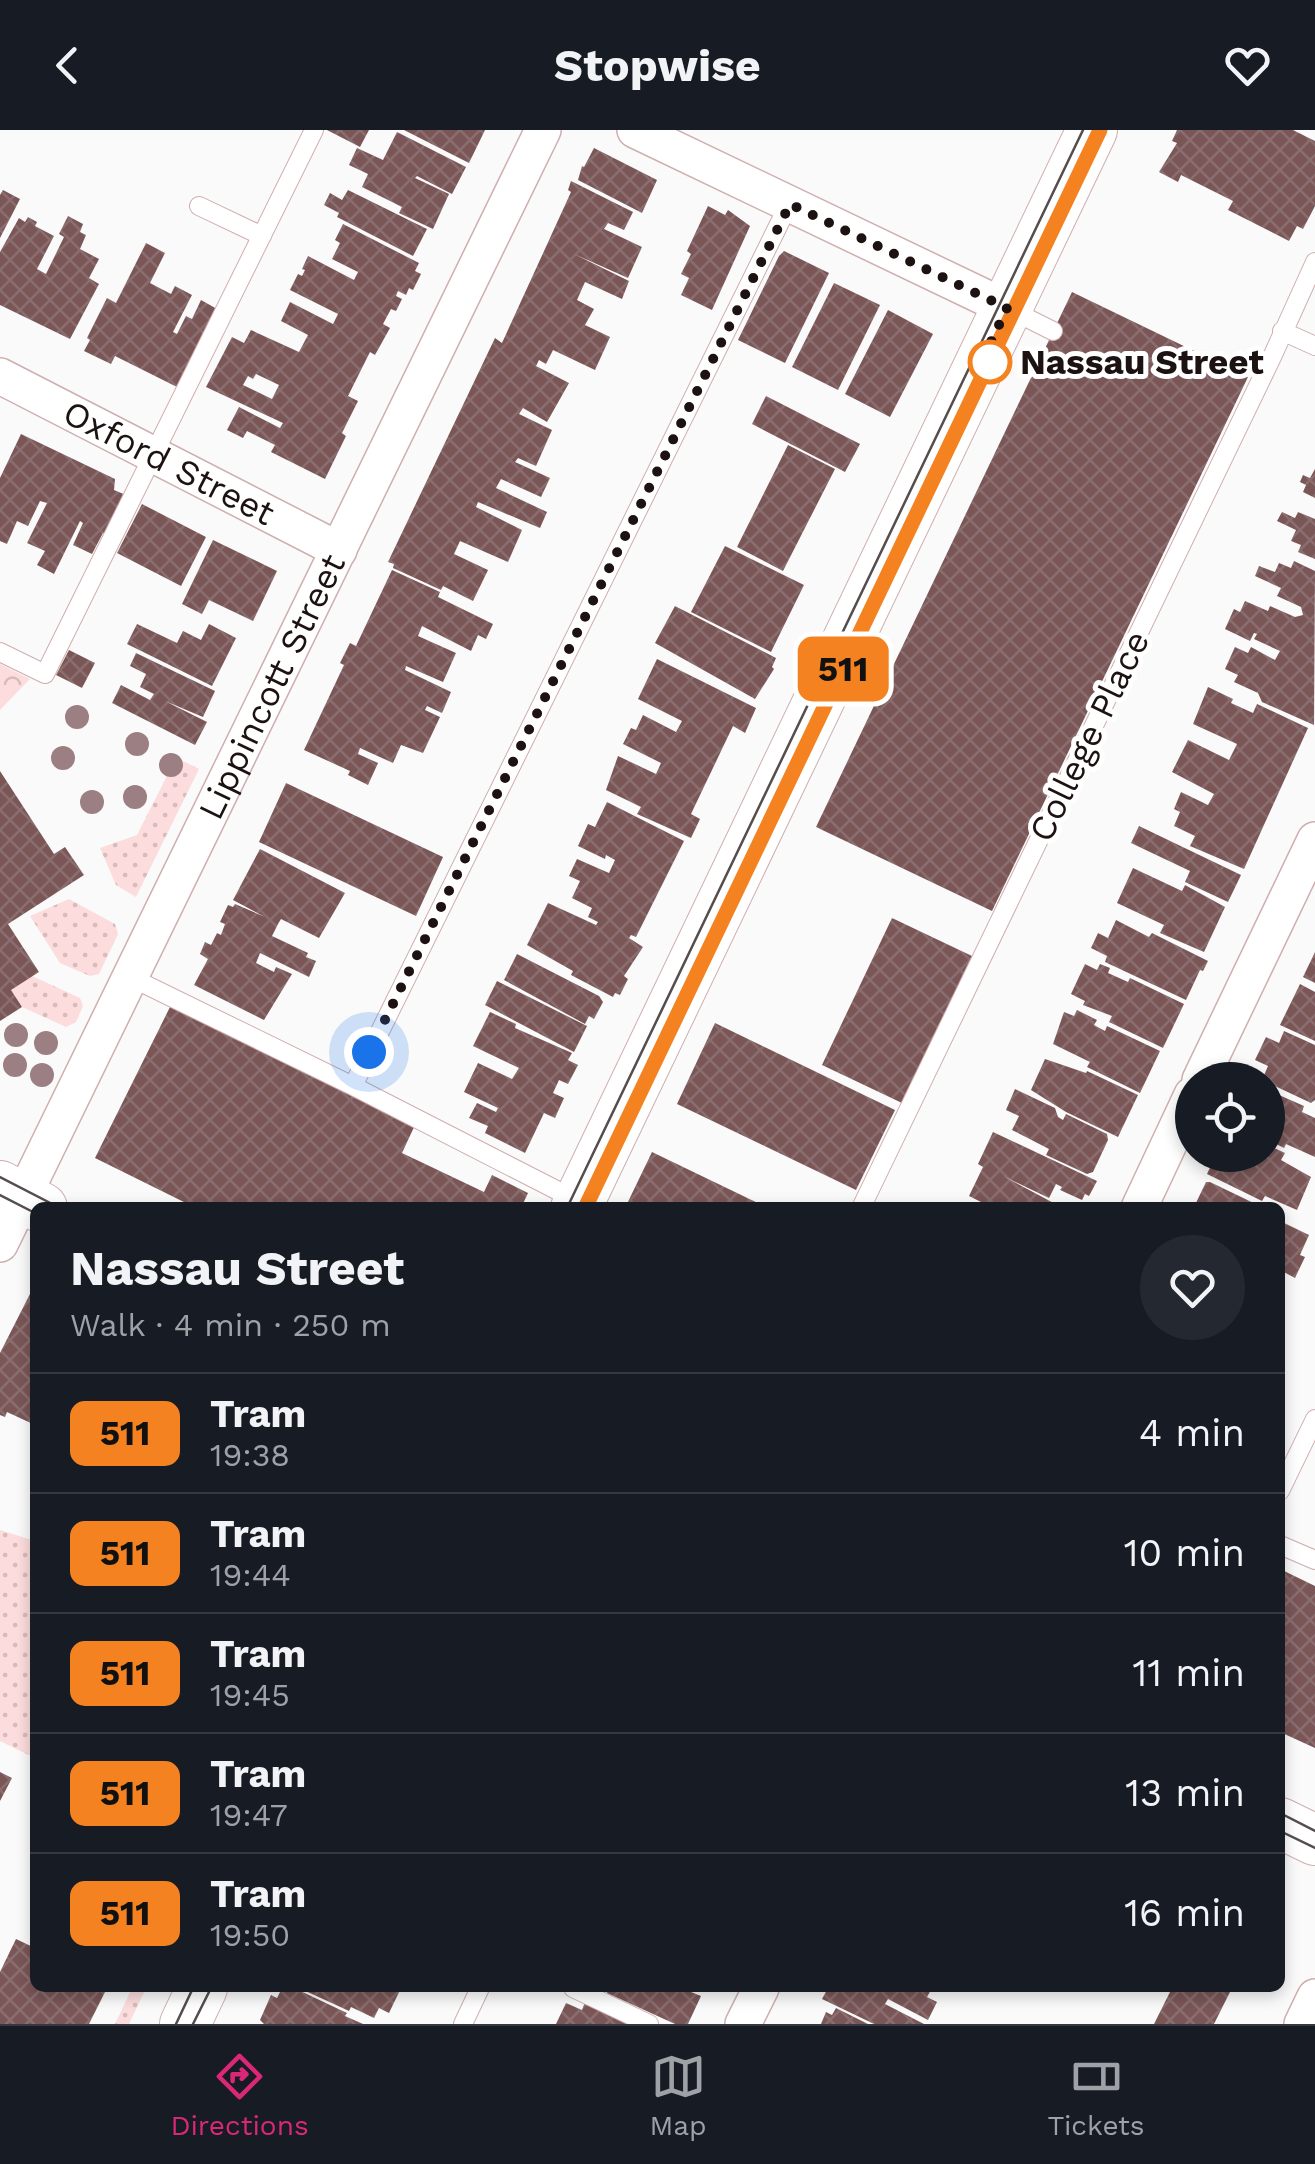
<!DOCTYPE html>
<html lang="en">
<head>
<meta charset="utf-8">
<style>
	:root { --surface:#171b24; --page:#242831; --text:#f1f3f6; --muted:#9ea1a6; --line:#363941; --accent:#db2777 }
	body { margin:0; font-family:"Work Sans",sans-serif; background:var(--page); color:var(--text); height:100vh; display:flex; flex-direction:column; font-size:38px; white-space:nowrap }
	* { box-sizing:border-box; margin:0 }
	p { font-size:32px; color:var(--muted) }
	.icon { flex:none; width:55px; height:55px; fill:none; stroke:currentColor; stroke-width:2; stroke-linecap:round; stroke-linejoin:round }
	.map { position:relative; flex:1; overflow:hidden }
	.side { position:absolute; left:30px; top:1072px; width:1255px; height:790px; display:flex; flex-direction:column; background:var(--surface); border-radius:15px; box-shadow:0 5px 15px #0003 }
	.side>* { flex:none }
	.badge { padding:0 20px; border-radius:15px; font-size:35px; line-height:65px }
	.buttons { position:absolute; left:1175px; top:932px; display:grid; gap:20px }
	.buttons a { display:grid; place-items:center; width:110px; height:110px; border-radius:50%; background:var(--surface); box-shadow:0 5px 15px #0003; font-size:50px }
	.you { position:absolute; width:50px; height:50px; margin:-25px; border:8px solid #fff; border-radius:50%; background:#1a73e8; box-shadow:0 0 0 15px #1a73e833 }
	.map>.badge { position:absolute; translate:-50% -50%; box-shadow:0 0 0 5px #fff }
	.round { display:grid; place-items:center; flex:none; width:105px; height:105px; border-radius:52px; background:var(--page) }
	.summary { display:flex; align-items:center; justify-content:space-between; height:170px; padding:0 40px }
	h1 { font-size:48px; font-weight:700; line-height:75px }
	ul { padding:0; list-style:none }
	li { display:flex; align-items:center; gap:30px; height:120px; padding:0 40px; border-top:2px solid var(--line) }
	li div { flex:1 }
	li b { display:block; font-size:38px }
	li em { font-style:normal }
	li .badge { min-width:110px; font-weight:700; text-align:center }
	header { display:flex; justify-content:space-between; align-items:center; height:130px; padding:0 40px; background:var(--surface); font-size:45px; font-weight:700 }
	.menu { display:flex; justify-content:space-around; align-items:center; height:140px; border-top:2px solid var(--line); background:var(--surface); font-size:28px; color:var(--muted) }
	.menu a { display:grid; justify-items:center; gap:5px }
	.menu .selected { color:var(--accent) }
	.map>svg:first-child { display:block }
	.grass { fill:url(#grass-dots) }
	.park { fill:url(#park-crowns) }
	.building { fill:url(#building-cross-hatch); fill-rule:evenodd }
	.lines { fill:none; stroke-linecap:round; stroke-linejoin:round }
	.service-casing { stroke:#cfaeae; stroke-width:20 }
	.minor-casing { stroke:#cfaeae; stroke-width:38 }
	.secondary-casing { stroke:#cfaeae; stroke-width:52 }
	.service { stroke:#fff; stroke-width:18 }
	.minor { stroke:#fff; stroke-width:35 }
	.secondary { stroke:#fff; stroke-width:50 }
	.tram { stroke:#564d4d; stroke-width:2.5 }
	.tree { fill:#9b7f82 }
	.line-casing { stroke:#fff; stroke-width:22 }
	.line { stroke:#f58220; stroke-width:15 }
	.walk { stroke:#1d1212; stroke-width:10; stroke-dasharray:0 18 }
	.stop-dot { fill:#fff; stroke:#f58220; stroke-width:5 }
	.labels { text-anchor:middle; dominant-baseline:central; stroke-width:10; stroke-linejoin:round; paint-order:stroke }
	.stop-label { font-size:35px; font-weight:bold; fill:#1d1212; stroke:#fff; text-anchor:start }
	.street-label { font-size:35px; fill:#1d1212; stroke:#fff }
</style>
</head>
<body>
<header><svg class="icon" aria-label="back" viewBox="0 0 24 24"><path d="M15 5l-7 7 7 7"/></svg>Stopwise<svg class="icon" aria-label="heart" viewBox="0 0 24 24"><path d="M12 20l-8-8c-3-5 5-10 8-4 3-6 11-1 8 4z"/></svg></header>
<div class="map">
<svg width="1315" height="1894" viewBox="0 0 1315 1894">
	<defs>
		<pattern id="grass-dots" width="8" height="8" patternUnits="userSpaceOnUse" patternTransform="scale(2.5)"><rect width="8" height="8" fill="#fcdcdc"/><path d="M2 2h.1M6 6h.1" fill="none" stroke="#d8bcbc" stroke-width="1.8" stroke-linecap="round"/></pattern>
		<pattern id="park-crowns" width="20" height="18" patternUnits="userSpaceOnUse" patternTransform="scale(2.5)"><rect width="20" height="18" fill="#fcdcdc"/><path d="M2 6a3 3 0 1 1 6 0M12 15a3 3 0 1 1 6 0" fill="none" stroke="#d8bcbc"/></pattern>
		<pattern id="building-cross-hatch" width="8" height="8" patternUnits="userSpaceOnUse" patternTransform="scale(2.5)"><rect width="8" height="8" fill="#7a5657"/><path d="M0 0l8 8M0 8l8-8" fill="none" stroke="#8a6e6f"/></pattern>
	</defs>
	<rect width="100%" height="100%" fill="#fafafa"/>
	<path class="grass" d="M181 630 199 639 136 767 116 755 100 718 137 705 169 642Z
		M69 769 115 794 118 804 99 844 90 846 60 833 30 786Z
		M32 846 80 868 83 876 76 892 66 897 22 877 11 860Z
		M0 1400 35 1411V1628L0 1611Z
		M132 1858H146L129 1894H115Z"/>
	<path class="park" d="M0 534 30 549 0 580Z"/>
	<path class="building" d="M327 0H369L360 17Z
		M404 0H485L469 33Z
		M1177 0H1293L1315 11V76L1303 99 1297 96 1289 111 1228 80 1233 71 1181 45 1178 52 1159 42 1177 13 1172 11Z
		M397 2 466 37 452 64 417 46 415 48 449 64 433 99 399 83 402 77 362 57 368 44 349 35 357 18 383 30Z
		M594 18 657 50 642 83 578 50 582 36 584 37Z
		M571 51 633 82 624 100 608 93 604 99 642 117 628 148 574 124 629 151 622 169 585 152 577 170 594 179 585 195 610 207 595 240 553 220 546 234 539 230 536 236 569 253 547 292 523 278 519 284 552 300 536 336 518 328 515 332 550 348 541 367 501 349 496 358 547 382 540 398 478 372 476 377 522 400 508 432 460 411 454 424 488 440 473 471 443 456 441 460 393 438 394 434 388 432 495 208 502 213 571 62 568 60Z
		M3 60 20 69 0 108V65Z
		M348 60 427 99 413 126 337 87 339 83 324 75 330 63 342 70Z
		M708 76 725 85 728 80 750 96 712 180 681 165 689 148 681 144 691 124 687 121Z
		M68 86 83 94 80 102 86 105 80 119 99 129 89 148 99 154 70 209 0 175V122L19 88 25 92 28 87 37 92 35 96 54 106 37 139 46 144 64 107 59 104Z
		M343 94 419 133 415 141 421 144 413 160 409 158 406 165 398 161 396 166 402 169 396 181 391 179 383 194 390 198 375 225 370 222 348 266 358 271 342 303 346 306 325 349 271 322 275 315 247 301 243 308 227 300 239 277 280 298 283 293 206 257 232 207 244 213 251 200 299 222 308 205 281 191 290 172 333 194 338 184 290 160 298 144 302 146 305 140 302 139 308 126 354 150 358 142 332 129 340 113 335 110ZM256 244 279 255 272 269 243 255 248 246 253 249Z
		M146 113 165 123 150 153 171 164 175 156 192 165 173 202 177 204 186 186 192 189 201 170 217 179 179 258 115 226 111 234 84 221 90 210 87 208 107 168 116 173Z
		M784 121 829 143 785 233 738 210 779 126Z
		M834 153 880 175 838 260 792 237Z
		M1072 162 1248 247 992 781 816 697Z
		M888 180 933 204 890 287 845 264Z
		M766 266 860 314 845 342 752 294Z
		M21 304 115 349 114 360 126 365 107 404 103 403 92 424 73 415 83 393 80 391 54 444 37 435 45 421 27 413 47 373 40 371 28 396 17 391 7 414 0 411V348Z
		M788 315 835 339 783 441 737 417Z
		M1315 339V368L1303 362 1306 355 1300 352 1303 345 1310 348Z
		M142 374 206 407 181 456 117 423Z
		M1282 382 1295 388 1298 382 1315 389V429L1298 422 1301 415 1291 411 1296 400 1277 391Z
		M213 410 277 441 253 491 209 470 202 484 182 474Z
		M725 416 804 455 771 522 691 482Z
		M1294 431 1315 441 1314 595 1262 572 1258 563 1234 552 1238 545 1225 539 1235 517 1248 523 1251 517 1275 530 1280 521 1254 509 1257 504 1254 503 1250 511 1225 499 1234 479 1240 482 1245 471 1268 481 1270 476 1295 487 1303 485 1301 477 1277 466 1281 458 1255 446 1259 436 1275 442 1279 433 1291 438Z
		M392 440 440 462 438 467 493 494 486 509 478 505 471 521 422 496 418 506 456 523 443 552 406 536 405 540 451 562 442 583 427 576 425 580 440 587 423 623 401 615 393 633 360 618 358 624 378 633 368 655 348 645 350 641 304 620 344 535 340 533 350 513 356 516Z
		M675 476 776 528 772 537 774 539 755 569 655 513Z
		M137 494 177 513 183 501 201 510 209 494 236 508 212 556 127 514Z
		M69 520 95 533 82 558 56 545Z
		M136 523 215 561 203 587 165 571 207 592 195 615 112 573 121 555 150 570 154 564 140 557 146 544 130 536Z
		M657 529 756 578 745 603 733 596 691 684 700 689 691 708 637 684 641 677 606 660 618 626 656 644 661 633 623 614 631 598 636 600 643 585 676 602 682 591 638 569Z
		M1208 557 1233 569 1231 573 1253 583 1257 574 1308 598 1244 739 1190 716 1195 706 1174 696 1180 682 1174 679 1181 662 1208 675 1214 664 1172 642 1188 610 1229 630 1237 614 1193 594Z
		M0 641 54 724 65 717 84 745 8 794 39 842 11 860 22 877 0 891Z
		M286 653 443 727 416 786 259 712Z
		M607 672 684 711 636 807 631 805 629 808 643 817 624 846 628 849 620 865 615 863 613 867 571 845 573 841 527 815 548 773 596 795 598 792 588 787 592 778 572 768 580 751 569 746 577 729 609 743 615 730 606 725 605 729 578 716 588 694 595 697Z
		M1139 696 1241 745 1228 772 1185 752 1190 741 1131 713Z
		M260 719 345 763 319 808 281 789 278 794 272 806 308 823 306 827 316 831 309 847 260 823 256 833 274 842 276 837 292 844 264 890 194 855 208 829 200 824 205 812 211 815 217 803 221 805 225 794 220 792 228 775 233 777 235 774 265 787 233 770Z
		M1133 738 1182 761 1185 755 1225 777 1204 822 1160 803 1164 795 1117 773Z
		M892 788 972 826 902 973 822 935Z
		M1116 790 1149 807 1152 803 1208 831 1203 841 1200 840 1186 870 1105 832 1107 826 1091 818 1098 803 1108 808Z
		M1315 822V853L1303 847Z
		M517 824 599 866 603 872 594 889 589 886 585 894 504 850Z
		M1085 834 1097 840 1100 834 1110 838 1108 843 1128 852 1130 848 1184 874 1163 918 1109 892 1112 886 1083 875 1085 871 1071 864Z
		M497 851 587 896 574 922 485 875Z
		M1300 854 1315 862V911L1280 895Z
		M171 875 415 995 402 1023 484 1062 492 1045 528 1063 521 1078H196L95 1028Z
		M1077 880 1097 890 1094 895 1105 901 1107 896 1160 921 1140 963 1087 937 1090 932 1053 914 1064 882 1074 886Z
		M490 882 516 894 515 898 572 923 568 930 578 935 568 954 559 950 553 963 564 968 555 988 544 983 525 1023 485 1003 488 996 469 988 477 973 496 982 498 978 464 962 478 933 512 949 519 938 473 916Z
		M715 893 895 980 856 1060 677 974Z
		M1284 901 1315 915V970L1311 973 1262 950 1268 936 1255 930 1266 907 1279 913Z
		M1045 929 1086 943 1087 941 1138 965 1118 1007 1066 982 1031 960Z
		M1015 959 1055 978 1058 987 1063 990 1066 984 1107 1004 1108 1010 1093 1042 1087 1044 1046 1025 1049 1019 1012 1000 1019 986 1006 980Z
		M1268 960 1304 976 1302 982 1315 988V1027L1286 1014 1284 1018 1268 1010Z
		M993 1002 1097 1051 1089 1066 1085 1064 1082 1070 1060 1060 1062 1057 1056 1054 1049 1068 1003 1046 1063 1078H993L969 1066 983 1037 978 1034Z
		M1268 1015 1285 1023 1281 1030 1311 1047 1297 1080 1265 1066 1262 1071 1207 1044 1216 1025H1268Z
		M652 1022 768 1078H625Z
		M1206 1052H1210L1264 1078H1201L1195 1075Z
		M1280 1091 1309 1105 1300 1125 1305 1127 1295 1148 1280 1140Z
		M32 1160 35 1161V1295L7 1282 5 1287 0 1285V1223Z
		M1280 1439 1315 1456V1618L1280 1602Z
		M0 1642 12 1648 0 1671Z
		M16 1809 35 1818V1858H107L89 1894H0V1842Z
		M282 1858H294L347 1883 345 1886 363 1894H264L260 1890 271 1865 277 1868Z
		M299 1858H401L389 1883 379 1878 374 1888 351 1877 349 1881Z
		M609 1858H681L701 1866 688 1894H675L607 1863Z
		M828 1858H932L927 1867 937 1872 928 1890 888 1869 885 1874 924 1894H874L822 1869Z
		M1172 1858H1232L1214 1894H1154Z
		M585 1872 641 1894H556L566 1873 582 1880Z
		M836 1878 868 1894H821L826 1882 832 1885Z"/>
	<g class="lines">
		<g class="service-casing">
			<path id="service" d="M199 76 262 106
				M1007 178 1053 201
				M1282 201 1315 216
				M0 522 45 544 314 0
				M130 847 353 956 574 1069
				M353 956 789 74
				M861 1078 1272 227 1315 132
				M1280 1361 1315 1289
				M1280 1415 1315 1430
				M573 1858 649 1894
				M463 1894 480 1858"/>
		</g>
		<g class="minor-casing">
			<g id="minor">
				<path d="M635 0 1007 178"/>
				<path id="s1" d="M0 246 339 420"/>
				<path d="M1200 950 1315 710"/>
				<path d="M1139 1078 1192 965"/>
				<path id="s2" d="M0 1114 543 0"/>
				<path d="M743 1894 761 1858"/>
				<path d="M1302 1894 1315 1867"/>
			</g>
		</g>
		<g class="secondary-casing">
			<path id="secondary" d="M0 1056 42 1078
				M576 1078 1092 0
				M1280 1693 1315 1710
				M185 1894 202 1858"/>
		</g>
		<use href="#service" class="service"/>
		<use href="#minor" class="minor"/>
		<use href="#secondary" class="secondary"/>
		<path class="tram" d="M0 1047 60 1078
			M0 1065 35 1083
			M567 1078 1083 0
			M585 1078 1100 0
			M1280 1683 1315 1701
			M1280 1701 1315 1718
			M176 1894 193 1858
			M193 1894 211 1858"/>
	</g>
	<g class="tree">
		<circle cx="77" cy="587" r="12"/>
		<circle cx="137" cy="614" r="12"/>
		<circle cx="63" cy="628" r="12"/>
		<circle cx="171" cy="635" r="12"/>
		<circle cx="135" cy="667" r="12"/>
		<circle cx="92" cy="672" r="12"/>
		<circle cx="16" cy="905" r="12"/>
		<circle cx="46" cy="913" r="12"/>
		<circle cx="15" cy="935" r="12"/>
		<circle cx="42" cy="945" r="12"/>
	</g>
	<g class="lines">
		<g class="line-casing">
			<path id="line" d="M585 1078 1100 0"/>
		</g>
		<use href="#line" class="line"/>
		<path class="walk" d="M369 922 790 74 1007 178 983 229 990 232"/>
	</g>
	<circle class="stop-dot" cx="990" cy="232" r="20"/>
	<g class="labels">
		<g class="stop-label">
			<text x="1020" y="232">Nassau Street</text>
		</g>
		<g class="street-label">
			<text stroke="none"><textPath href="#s1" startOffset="190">Oxford Street</textPath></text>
			<text stroke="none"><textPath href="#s2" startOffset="620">Lippincott Street</textPath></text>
			<text transform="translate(1089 606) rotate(-64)">College Place</text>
		</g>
	</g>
</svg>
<div class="buttons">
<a><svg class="icon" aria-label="locate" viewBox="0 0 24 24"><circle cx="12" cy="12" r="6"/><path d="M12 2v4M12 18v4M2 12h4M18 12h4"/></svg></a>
</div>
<div class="you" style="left:369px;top:922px"></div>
<b class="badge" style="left:843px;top:539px;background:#f58220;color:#111">511</b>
<section class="side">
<div class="summary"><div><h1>Nassau Street</h1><p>Walk · 4 min · 250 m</p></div><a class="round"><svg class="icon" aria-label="heart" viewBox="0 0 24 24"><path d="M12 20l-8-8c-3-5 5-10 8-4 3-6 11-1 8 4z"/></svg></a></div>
<ul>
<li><span class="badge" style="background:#f58220;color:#111">511</span><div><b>Tram</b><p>19:38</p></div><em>4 min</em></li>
<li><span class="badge" style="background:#f58220;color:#111">511</span><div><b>Tram</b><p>19:44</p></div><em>10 min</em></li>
<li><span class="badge" style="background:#f58220;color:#111">511</span><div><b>Tram</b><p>19:45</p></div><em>11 min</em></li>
<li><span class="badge" style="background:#f58220;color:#111">511</span><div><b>Tram</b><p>19:47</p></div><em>13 min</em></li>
<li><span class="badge" style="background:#f58220;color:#111">511</span><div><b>Tram</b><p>19:50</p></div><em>16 min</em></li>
</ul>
</section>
</div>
<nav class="menu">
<a class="selected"><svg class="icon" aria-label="directions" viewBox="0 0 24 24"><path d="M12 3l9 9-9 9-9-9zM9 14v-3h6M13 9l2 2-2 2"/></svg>Directions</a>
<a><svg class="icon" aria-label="map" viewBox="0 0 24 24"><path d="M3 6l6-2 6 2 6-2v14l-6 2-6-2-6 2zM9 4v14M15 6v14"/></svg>Map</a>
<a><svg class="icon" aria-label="tickets" viewBox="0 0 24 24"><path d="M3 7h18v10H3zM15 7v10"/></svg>Tickets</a>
</nav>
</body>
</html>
